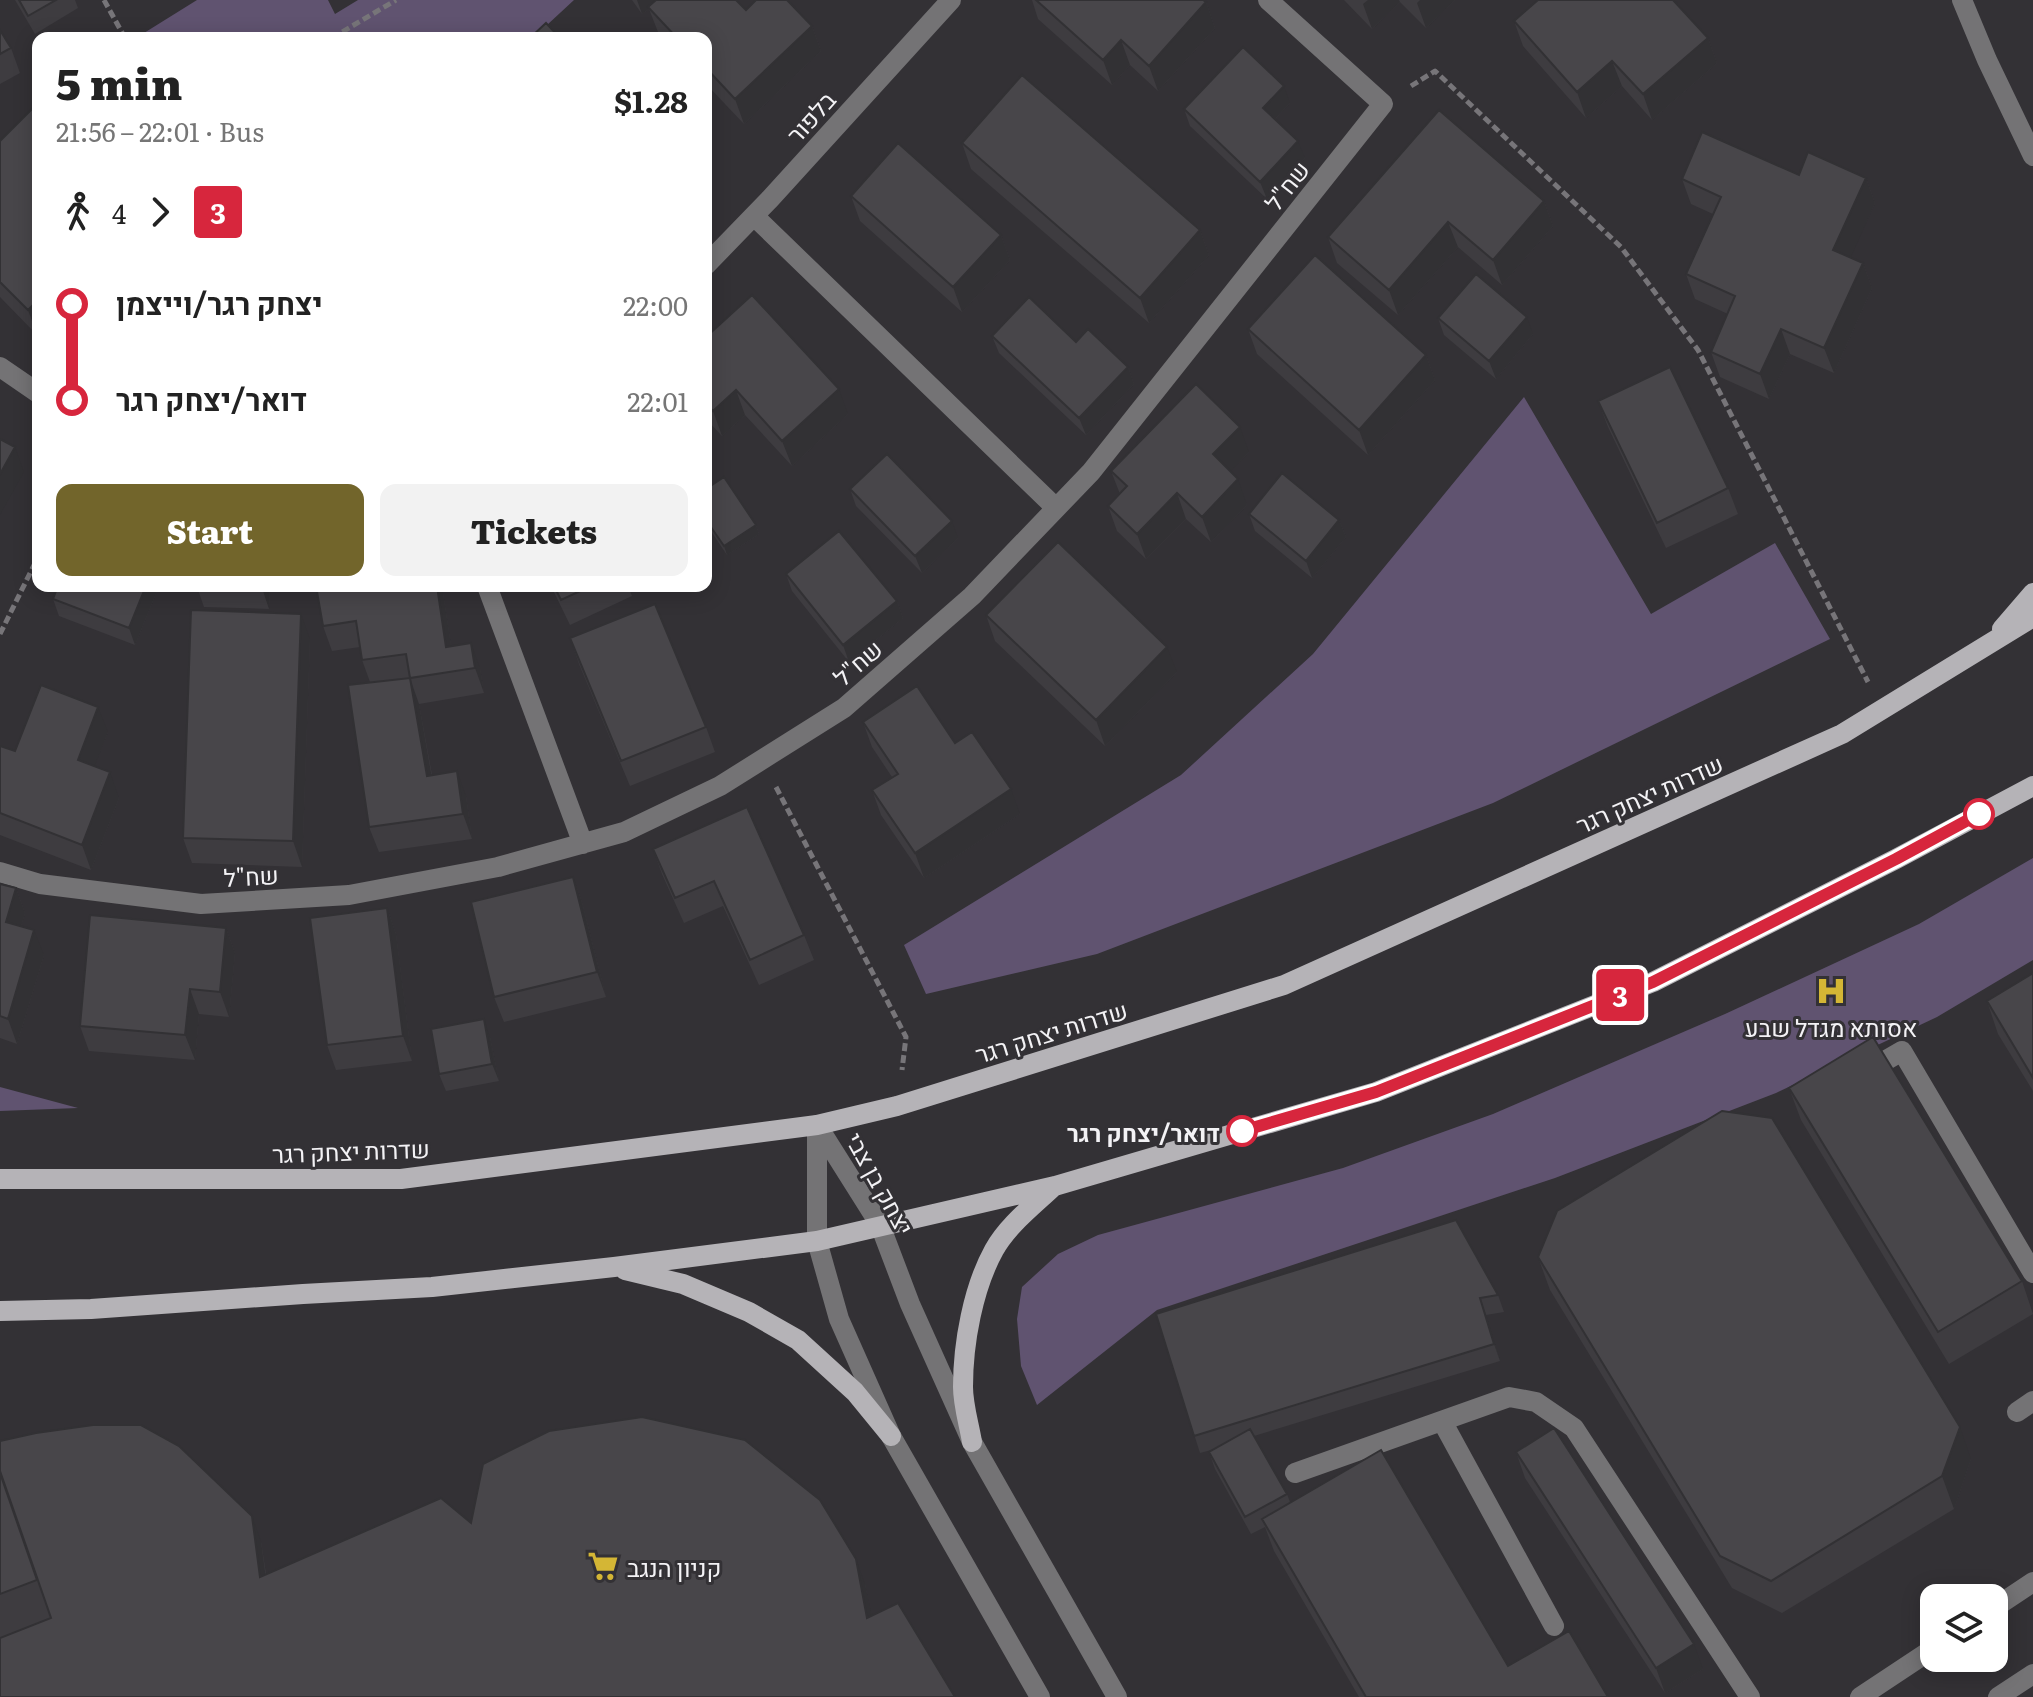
<!DOCTYPE html>
<html lang="en">
<head>
<meta charset="utf-8">
<style>
	:root { --surface:#fff; --page:#f2f2f2; --text:#222; --muted:#767676; --accent:#72652b }
	body { margin:0; font-family:Literata,Heebo,serif; background:var(--page); color:var(--text); height:100vh; display:flex; flex-direction:column; font-size:30px; white-space:nowrap }
	* { box-sizing:border-box; margin:0 }
	p { font-size:26px; color:var(--muted) }
	.icon { flex:none; width:44px; height:44px; fill:none; stroke:currentColor; stroke-width:2; stroke-linecap:round; stroke-linejoin:round }
	.map { position:relative; flex:1; overflow:hidden }
	.side { position:absolute; left:32px; top:32px; width:680px; height:560px; display:flex; flex-direction:column; background:var(--surface); border-radius:16px; box-shadow:0 4px 20px #0003 }
	.side>* { flex:none }
	.badge { padding:0 16px; border-radius:6px; font-size:28px; line-height:52px }
	.tools { position:absolute; left:1920px; top:1584px; display:grid; gap:16px }
	.tools a { display:grid; place-items:center; width:88px; height:88px; border-radius:16px; background:var(--surface); box-shadow:0 4px 20px #0003; font-size:40px }
	.map>.badge { position:absolute; translate:-50% -50%; box-shadow:0 0 0 4px #fff }
	.legs { display:flex; align-items:center; gap:12px; height:88px; padding:0 24px; font-size:26px }
	.legs p { margin-inline-start:auto }
	.overview { display:flex; align-items:center; justify-content:space-between; height:136px; padding:0 24px }
	h1 { font-size:44px; font-weight:800; line-height:60px }
	.button { display:flex; gap:16px; margin-top:auto; padding:16px 24px }
	.button a { flex:1; height:92px; border-radius:16px; background:var(--accent); color:#fff; font-size:32px; font-weight:800; line-height:92px; text-align:center }
	.button a+a { background:var(--page); color:var(--text) }
	ul { padding:0 24px; list-style:none }
	li { display:flex; align-items:center; gap:28px; height:96px; font-size:30px }
	li i { display:grid; place-items:center; width:12px; height:100%; margin:0 10px; background:currentColor }
	li i::after { content:''; width:20px; height:20px; margin:-10px; border:6px solid; border-radius:50%; background:var(--surface) }
	li p { margin-inline-start:auto }
	li:first-child i { background:linear-gradient(#0000 50%,currentColor 0) }
	li:last-child i { background:linear-gradient(currentColor 50%,#0000 0) }
	.map>svg:first-child { display:block }
	.green { fill:#605370 }
	.lines { fill:none; stroke-linecap:round; stroke-linejoin:round }
	.path { stroke:#777579; stroke-width:5; stroke-dasharray:8 4; stroke-linecap:butt }
	.service { stroke:#747375; stroke-width:20 }
	.minor { stroke:#747375; stroke-width:20 }
	.primary { stroke:#b5b3b7; stroke-width:20 }
	.wall { fill:#3e3c40 }
	.shaded-wall { fill:#323134 }
	.building { fill:#48464a; stroke:#323134; stroke-width:2 }
	.line-1-casing { stroke:#fff; stroke-width:18 }
	.line-1 { stroke:#d7263d; stroke-width:12 }
	.stop-1-dot { fill:#fff; stroke:#d7263d; stroke-width:4 }
	.labels { text-anchor:middle; dominant-baseline:central; stroke-width:6; stroke-linejoin:round; paint-order:stroke }
	.street-label { font-size:24px; fill:#f3f2f5; stroke:#333135 }
	.poi-label { font-size:24px; fill:#f3f2f5; stroke:#333135 }
	.stop-label { font-size:24px; font-weight:bold; fill:#f3f2f5; stroke:#333135; text-anchor:end }
</style>
</head>
<body>
<div class="map">
<svg width="2033" height="1697" viewBox="0 0 2033 1697">
	<rect width="100%" height="100%" fill="#333135"/>
	<path class="green" d="M197 0H328L335 14 358 0H574L533 38H146L144 33Z
		M1524 397 1651 614 1775 543 1830 639 1493 803 1097 954 926 994 904 945 1181 775 1313 654Z
		M2033 858V960L1937 1017 1776 1093 1555 1178 1157 1310 1037 1405 1021 1366 1017 1319 1022 1287 1058 1254 1098 1235 1343 1168 1493 1114 1725 1014 1919 924Z
		M0 1087 78 1108 0 1111Z"/>
	<g class="lines">
		<path class="path" d="M104 0 125 38
			M332 38 396 0
			M1411 86 1435 71 1621 247 1698 350 1868 682
			M0 634 38 557
			M776 787 906 1037 902 1070"/>
		<path class="service" d="M1864 1073 1902 1051 2033 1273
			M2017 1412 2033 1401
			M1442 1421 1554 1626
			M1295 1473 1509 1397 1536 1402 1574 1428 1750 1697
			M1998 1697 2033 1674"/>
		<path class="minor" d="M1962 0 1987 60 2033 156
			M754 216 1056 508
			M706 265 770 199 951 0
			M0 367 38 393
			M487 586 583 844
			M0 872 40 884 201 904 349 895 498 867 624 832 720 786 844 708 972 596 1091 472 1383 104 1268 0
			M817 1125 880 1225 910 1304 972 1442 1117 1697
			M817 1125V1241L839 1319 891 1436 1040 1697
			M1994 1608 2033 1582
			M1860 1697 1934 1648"/>
		<path class="primary" d="M2002 629 2033 593
			M0 1179H401L817 1125 897 1106 1284 985 1842 734 2033 617
			M625 1270 683 1284 749 1312 798 1340 855 1392 891 1436
			M0 1311 91 1309 303 1294 432 1287 614 1267 817 1241 1055 1186 1376 1092 1653 982 1896 859 2033 786
			M972 1442C969 1424 963 1405 963 1387 963 1343 973 1288 994 1250 1008 1225 1033 1206 1053 1187"/>
	</g>
	<path class="wall" d="M15 0H75L78 8 35 34Z
		M632 0H736L746 10 812 26 821 51 744 124 706 84V38H663L658 32 649 9 642 14Z
		M1032 0H1203L1206 2 1215 28 1158 91 1130 65 1112 85 1038 19Z
		M1344 0H1455L1426 28 1400 2 1372 29Z
		M1514 21 1708 38 1717 63 1652 120 1622 86 1586 118 1523 46Z
		M0 30 11 48 20 73 0 84Z
		M1290 103 1275 119 1305 158 1267 199 1190 126 1184 109Z
		M0 141 37 335 0 297Z
		M962 143 1200 230 1209 255 1149 323 971 169Z
		M1799 175 1866 178 1875 203 1850 257 1863 263 1872 288 1834 373 1790 354 1769 399 1720 377 1711 352 1728 314 1695 299 1686 274 1713 214 1691 204 1682 179Z
		M851 196 1001 235 1010 260 962 312 860 221Z
		M1544 201 1553 226 1502 285 1458 247 1398 315 1337 263 1328 237Z
		M1438 318 1533 334 1496 379 1444 335Z
		M1248 329 1426 355 1435 380 1368 455 1257 354Z
		M992 336 1128 367 1134 384 1086 435 999 353Z
		M706 337 848 414 792 466 745 415 722 436 706 419Z
		M1598 401 1728 488 1738 514 1666 548 1608 427Z
		M1249 452 1230 471 1247 505 1211 542 1186 519 1146 559 1117 531 1108 506 1120 494 1111 471Z
		M706 489 756 525 759 534 727 555 706 524Z
		M850 489 958 538 922 573 856 506Z
		M1249 514 1339 520 1346 537 1312 578 1255 531Z
		M786 574 897 601 903 618 849 662 792 591Z
		M159 586 135 645 59 616 53 599Z
		M198 586H270L269 609 204 607 198 590Z
		M442 586 451 646 480 668 484 693 419 704 432 775 466 796 472 839 379 852 369 827 370 682 362 660 360 647 332 651 323 626Z
		M551 586H628L632 596 570 625Z
		M986 615 1177 672 1105 746 995 641Z
		M570 638 706 727 715 752 630 786 579 664Z
		M310 639 302 867 192 863 183 838Z
		M863 722 955 743 1020 814 924 878 881 815 872 790 892 777 872 747Z
		M108 732 94 766 119 798 91 870 0 835V746L15 751Z
		M747 807 804 935 814 960 759 985 723 906 684 923 662 874 653 849Z
		M573 877 582 902 606 997 504 1022 494 997Z
		M0 884 16 888 25 913 21 926 44 955 17 1044 0 1038Z
		M387 908 396 934 412 1061 336 1070 327 1045Z
		M226 928 235 953 229 1017 199 1014 195 1060 89 1051 80 1026Z
		M2033 973V1091L1998 1034 1987 1001Z
		M490 1037 499 1081 446 1091 439 1074Z
		M1789 1088 2022 1281 2033 1314 1949 1364 1801 1120Z
		M1538 1257 1971 1459 1954 1509 1782 1613 1732 1588 1550 1290Z
		M1498 1295 1504 1312 1486 1315 1500 1361 1254 1436 1287 1494 1290 1502 1508 1666 1608 1697H1359L1274 1551 1265 1527 1251 1534 1215 1469 1209 1452 1215 1449 1200 1453 1156 1314Z
		M0 1441 261 1541 266 1574 471 1523 865 1584 871 1616 0 1697Z
		M1516 1452 1703 1669 1665 1693 1525 1478Z"/>
	<path class="shaded-wall" d="M637 0H661L642 14Z
		M1368 0H1399L1400 2 1372 29 1363 4Z
		M1420 0H1455L1426 28 1417 3Z
		M1206 2 1215 28 1158 91 1149 66Z
		M812 26 821 51 744 124 735 99Z
		M1708 38 1717 63 1652 120 1643 94Z
		M1121 40 1130 65 1112 85 1103 60Z
		M1612 61 1622 86 1586 118 1577 92Z
		M1284 86 1290 103 1269 125 1263 108Z
		M1298 141 1305 158 1267 199 1260 182Z
		M1866 178 1875 203 1843 275 1833 250Z
		M1544 201 1553 226 1502 285 1493 260Z
		M1448 222 1458 247 1398 315 1389 290Z
		M1200 230 1209 255 1149 323 1140 298Z
		M1001 235 1010 260 962 312 953 287Z
		M1863 263 1872 288 1834 373 1824 348Z
		M38 300V335H37L28 310Z
		M1527 317 1533 334 1496 379 1489 361Z
		M1781 329 1790 354 1769 399 1760 374Z
		M1426 355 1435 380 1368 455 1359 430Z
		M1128 367 1134 384 1086 435 1079 418Z
		M839 389 848 414 792 466 782 441Z
		M736 390 745 415 722 436 713 411Z
		M1240 427 1249 452 1222 480 1213 454Z
		M15 447 24 472 0 515V474Z
		M1238 479 1247 505 1211 542 1202 517Z
		M1177 493 1186 519 1146 559 1137 534Z
		M1339 520 1346 537 1312 578 1306 561Z
		M952 521 958 538 922 573 915 556Z
		M756 525 759 534 727 555 724 546Z
		M146 586H159L135 645 129 628Z
		M263 586H270L269 609 263 591Z
		M437 586H442L455 672 446 647Z
		M897 601 903 618 849 662 843 645Z
		M301 614 310 639 302 867 293 841Z
		M471 643 480 668 484 693 475 668Z
		M1167 647 1177 672 1105 746 1096 720Z
		M410 678 419 704 436 801 427 776Z
		M98 707 108 732 87 785 78 760Z
		M457 771 466 796 472 839 463 814Z
		M110 772 119 798 91 870 82 845Z
		M1011 789 1020 814 924 878 915 853Z
		M573 877 582 902 606 997 597 972Z
		M16 888 25 913 15 947 6 922Z
		M387 908 396 934 412 1061 403 1036Z
		M226 928 235 953 229 1017 220 992Z
		M34 930 44 955 17 1044 8 1019Z
		M190 989 199 1014 195 1060 185 1035Z
		M484 1019 490 1037 499 1081 492 1064Z
		M1480 1298 1486 1315 1500 1361 1494 1344Z
		M1960 1427 1971 1459 1954 1509 1942 1476Z
		M252 1516 261 1541 269 1602 260 1577Z
		M856 1559 865 1584 877 1643 867 1618Z
		M1694 1644 1703 1669 1665 1693 1656 1668Z"/>
	<path class="building" d="M19 0H56L28 16Z
		M656 0H736L746 10 756 0H787L812 26 735 99 706 68V38H677L648 7Z
		M1036 0H1203L1206 2 1149 66 1121 40 1103 60Z
		M1538 0H1673L1708 38 1643 94 1612 61 1577 92 1514 21Z
		M546 23 560 38H530Z
		M0 30 11 48 0 54Z
		M1243 47 1284 86 1263 108 1298 141 1260 182 1184 109Z
		M1022 75 1200 230 1140 298 962 143Z
		M38 103V300L28 310 0 282V141Z
		M1439 110 1544 201 1493 260 1448 222 1389 290 1328 237Z
		M1702 132 1799 175 1808 152 1866 178 1833 250 1863 263 1824 348 1781 329 1760 374 1711 352 1735 296 1686 274 1721 197 1682 179Z
		M898 143 1001 235 953 287 851 196Z
		M1315 255 1426 355 1359 430 1248 329Z
		M1476 274 1527 317 1489 361 1438 318Z
		M752 295 839 389 782 441 736 390 713 411 706 404V337Z
		M1029 297 1076 342 1088 329 1128 367 1079 418 992 336Z
		M1670 367 1728 488 1657 523 1598 401Z
		M1196 384 1240 427 1213 454 1238 479 1202 517 1177 493 1137 534 1108 506 1127 486 1111 471Z
		M0 439 15 447 0 474Z
		M887 454 952 521 915 556 850 489Z
		M1282 473 1339 520 1306 561 1249 514Z
		M724 477 756 525 724 546 706 520V489Z
		M839 531 897 601 843 645 786 574Z
		M1058 542 1167 647 1096 720 986 615Z
		M58 586H146L129 628 53 599Z
		M198 586H263V591L198 590Z
		M316 586H437L446 647 471 643 475 668 410 678 406 654 362 660 356 621 323 626Z
		M554 586H591L561 600Z
		M655 604 706 727 621 761 570 638Z
		M191 610 301 614 293 841 183 838Z
		M410 678 427 776 457 771 463 814 369 827 348 685Z
		M41 685 98 707 78 760 110 772 82 845 0 813V746L15 751Z
		M917 686 955 743 972 732 1011 789 915 853 872 790 898 774 863 722Z
		M747 807 804 935 750 960 714 881 675 898 653 849Z
		M573 877 597 972 494 997 471 902Z
		M0 884 16 888 6 922 34 930 8 1019 0 1016Z
		M387 908 403 1036 327 1045 310 918Z
		M90 915 226 928 220 992 190 989 185 1035 80 1026Z
		M2033 973V1078L1987 1001Z
		M484 1019 492 1064 439 1074 431 1029Z
		M1873 1037 2022 1281 1938 1332 1789 1088Z
		M1722 1111 1772 1118 1960 1427 1942 1476 1771 1581 1720 1556 1538 1257 1557 1211Z
		M1456 1220 1498 1295 1480 1298 1494 1344 1194 1436 1156 1314Z
		M642 1417 745 1440 820 1500 856 1559 867 1618 898 1603 955 1697H0V1638L51 1618 0 1471V1441L36 1433 93 1425H141L179 1446 252 1516 260 1577 441 1498 471 1523 483 1464 549 1431Z
		M1554 1428 1694 1644 1656 1668 1516 1452Z
		M1250 1429 1287 1494 1245 1517 1209 1452Z
		M1381 1450 1508 1666 1569 1631 1608 1697H1366L1262 1519Z
		M0 1473 37 1580 0 1594Z"/>
	<g class="lines">
		<g class="line-1-casing">
			<path id="line-1" d="M1242 1131 1376 1092 1653 982 1896 859 1979 814"/>
		</g>
		<use href="#line-1" class="line-1"/>
	</g>
	<defs>
		<g id="hospital-bare" transform="scale(2.4)"><path d="M-5-5h3v3.5h4V-5h3V5h-3V1.5h-4V5h-3Z" fill="#d4b635" stroke="#333135" stroke-width="2.5" paint-order="stroke"/></g>
		<g id="supermarket-bare" transform="scale(2.4)"><path d="M-6-5.5h2.5l.6 2H6L4.5 2H-2.5L-4.4-4H-6ZM-1.5 3.2a1.3 1.3 0 1 0 .1 0ZM3 3.2a1.3 1.3 0 1 0 .1 0Z" fill="#d4b635" stroke="#333135" stroke-width="2.5" paint-order="stroke"/></g>
	</defs>
	<g fill-rule="evenodd">
		<use href="#hospital-bare" x="1831" y="991"/>
		<use href="#supermarket-bare" x="603" y="1566"/>
	</g>
	<g class="stop-1-dot">
		<circle cx="1979" cy="814" r="14"/>
		<circle cx="1242" cy="1131" r="14"/>
	</g>
	<g class="labels">
		<g class="street-label">
			<text transform="translate(810 116) rotate(-48)">בלפור</text>
			<text transform="translate(1286 185) rotate(-52)">שח"ל</text>
			<text transform="translate(857 662) rotate(-41)">שח"ל</text>
			<text transform="translate(1649 793) rotate(-24)">שדרות יצחק רגר</text>
			<text transform="translate(251 875) rotate(-3)">שח"ל</text>
			<text transform="translate(1051 1031) rotate(-17)">שדרות יצחק רגר</text>
			<text transform="translate(351 1150) rotate(-2)">שדרות יצחק רגר</text>
			<text transform="translate(881 1183) rotate(61)">יצחק בן צבי</text>
		</g>
		<g class="poi-label">
			<text x="1831" y="1026">אסותא מגדל שבע</text>
			<text x="627" y="1566" text-anchor="start">קניון הנגב</text>
		</g>
		<g class="stop-label">
			<text x="1220" y="1131">דואר/יצחק רגר</text>
		</g>
	</g>
</svg>
<div class="tools">
<a><svg class="icon" aria-label="layers" viewBox="0 0 24 24"><path d="M12 4l9 5-9 5-9-5zM3 14l9 5 9-5"/></svg></a>
</div>
<b class="badge" style="left:1620px;top:995px;background:#d7263d;color:#fff">3</b>
<section class="side">
<div class="overview"><div><h1>5 min</h1><p>21:56 – 22:01 · Bus</p></div><b>$1.28</b></div>
<div class="legs"><svg class="icon" aria-label="walk" viewBox="0 0 24 24"><circle cx="13" cy="4" r="2"/><path d="M13 8l-2 6 4 7M11 14l-3 7M7 12l3-4h3l4 4"/></svg>4<svg class="icon" aria-label="forward" viewBox="0 0 24 24"><path d="M9 5l7 7-7 7"/></svg><b class="badge" style="background:#d7263d;color:#fff">3</b></div>
<ul>
<li><i style="color:#d7263d"></i><b>יצחק רגר/וייצמן</b><p>22:00</p></li>
<li><i style="color:#d7263d"></i><b>דואר/יצחק רגר</b><p>22:01</p></li>
</ul>
<div class="button"><a>Start</a><a>Tickets</a></div>
</section>
</div>
</body>
</html>
